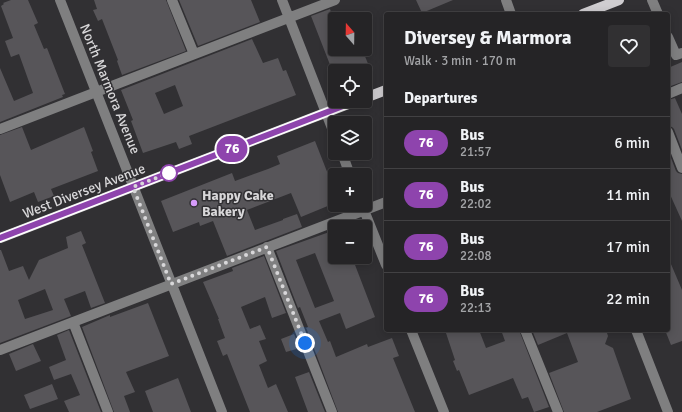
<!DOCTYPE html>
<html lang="en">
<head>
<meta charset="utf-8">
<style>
	:root { --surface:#252426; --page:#313032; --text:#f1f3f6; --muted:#a3a4a7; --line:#424143 }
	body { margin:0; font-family:Signika,sans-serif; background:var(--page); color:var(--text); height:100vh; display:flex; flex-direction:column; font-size:15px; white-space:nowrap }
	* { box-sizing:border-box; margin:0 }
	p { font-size:13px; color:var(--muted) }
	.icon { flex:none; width:22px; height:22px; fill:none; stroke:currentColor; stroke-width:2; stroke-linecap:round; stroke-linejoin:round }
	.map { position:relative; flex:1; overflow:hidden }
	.sheet { position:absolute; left:384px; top:12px; width:286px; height:320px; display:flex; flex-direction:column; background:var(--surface); border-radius:4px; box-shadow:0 2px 10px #0003,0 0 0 1px var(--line) }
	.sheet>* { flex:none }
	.badge { padding:0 8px; border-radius:13px; font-size:14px; line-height:26px }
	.needle { width:26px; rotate:340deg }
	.tools { position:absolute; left:328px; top:12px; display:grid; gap:8px }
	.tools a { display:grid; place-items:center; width:44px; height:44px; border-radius:4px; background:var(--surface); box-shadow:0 2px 10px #0003,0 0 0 1px var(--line); font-size:20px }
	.you { position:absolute; width:20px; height:20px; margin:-10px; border:3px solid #fff; border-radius:50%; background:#1a73e8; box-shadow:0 0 0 6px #1a73e833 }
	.map>.badge { position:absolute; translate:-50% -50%; box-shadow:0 0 0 2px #fff }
	h2 { padding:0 20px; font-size:15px; line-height:36px }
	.round { display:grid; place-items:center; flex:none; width:42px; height:42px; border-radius:4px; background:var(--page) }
	.head { display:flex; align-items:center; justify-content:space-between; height:68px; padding:0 20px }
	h1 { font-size:19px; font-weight:800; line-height:30px }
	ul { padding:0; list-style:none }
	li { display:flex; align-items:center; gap:12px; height:52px; padding:0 20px; border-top:1px solid var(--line) }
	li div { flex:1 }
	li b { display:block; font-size:15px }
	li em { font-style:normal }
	li .badge { min-width:44px; font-weight:700; text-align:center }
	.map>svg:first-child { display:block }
	.building { fill:#575559; fill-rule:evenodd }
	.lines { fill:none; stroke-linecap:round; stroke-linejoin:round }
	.minor { stroke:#7f7f80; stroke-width:10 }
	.major { stroke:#cfcdd0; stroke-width:10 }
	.line-casing { stroke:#fff; stroke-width:9 }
	.line { stroke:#8e44ad; stroke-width:6 }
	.walk { stroke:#d8d7d9; stroke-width:4; stroke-dasharray:0 7.2 }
	.stop-dot { fill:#fff; stroke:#8e44ad; stroke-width:2 }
	.poi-dot { fill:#d69bfa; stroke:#313033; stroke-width:1.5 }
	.labels { text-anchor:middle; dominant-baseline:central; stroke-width:3; stroke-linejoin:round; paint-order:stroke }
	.street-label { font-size:14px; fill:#d8d7d9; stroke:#313033 }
	.poi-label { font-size:14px; font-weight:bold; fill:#d8d7d9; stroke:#313033; text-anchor:start }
</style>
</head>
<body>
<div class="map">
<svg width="682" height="412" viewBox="0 0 682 412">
	<rect width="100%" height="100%" fill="#313033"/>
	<path class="building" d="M11 0H28L38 23 34 25 44 49 47 48 65 94 62 95 63 97 0 122V68L14 101 33 93 19 54 11 57 5 41 13 38 1 6 4 4 3 3Z
		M94 0H166L186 51 122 75 117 61 118 60 102 19 98 21 93 10 97 9Z
		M179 0H251L260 22 198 46Z
		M416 0H453L422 13Z
		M330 9 335 23V49H362L371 71H335L334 75 311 16Z
		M252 39 263 63 278 58 283 71 286 70 296 95 189 136 192 144 179 149 176 142 143 153 131 121 133 120 121 90ZM175 85 183 106 164 114 155 93Z
		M682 62V82L668 87V68Z
		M675 98 682 114V150L674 129 672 127 668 126V100Z
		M22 127 31 150 84 127 93 151 91 152 98 171 51 189 54 196 38 202 34 192 10 202 0 175V135Z
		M315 141 335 192V203L301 217 291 193 247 210 255 230 283 220V219L297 214 302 227 227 256 213 221 200 226 199 222 173 232 161 201 232 173 235 181 268 169 280 164 277 156Z
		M668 150 676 171 678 173 682 174V221L668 190Z
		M335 230V257H352L375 317 346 329 340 313 319 321 328 342 330 341 336 357 367 344 368 347 392 338 399 356 393 358 415 412H338L307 330 306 328 308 327 300 307 298 308 276 251ZM315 253 334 301 315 308 296 260Z
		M81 231 86 243 82 245 105 303 91 308 85 291 64 299 71 316 0 343V250H1L9 271 23 266 29 280 39 260 68 248 66 237ZM45 289 53 310 25 319 18 300Z
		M264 256 286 313 272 318 265 297 241 307 250 329 260 325 266 339 259 341 267 361 259 365 268 388 276 384 288 412H250L227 354 223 356 217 341 225 338 218 319H219L203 282 233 271 232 268Z
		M668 257 682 290V341L671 345 665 330H668Z
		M148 303 169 356 126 372 135 392 124 396 130 412H114L82 327 110 315V317Z
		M69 330 101 412H69L64 401 80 395 71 374 54 380 49 367 66 360 57 335Z
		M445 330H479L486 348 505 341 501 330H519L549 407 534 412 528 397 522 399 513 378 469 395 459 370 457 371 453 361 455 360Z
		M532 330H606L608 336 605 344 613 348 631 399 597 412H564L549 373 578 362 567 333 538 345Z
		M294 334 300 348 286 352 281 339Z
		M33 344 41 361 16 371 9 354Z
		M309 372 325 412H308L295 377Z
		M178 378 191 412H153L145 391Z
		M52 384 58 399 30 409 24 395Z"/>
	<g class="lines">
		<path class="minor" d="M60 0 222 412
			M172 0 194 54
			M282 0 335 136
			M506 0 511 14
			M652 0 658 14
			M668 37 676 55 682 53
			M668 94 682 88
			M0 129 335 0
			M668 132 682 168
			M342 153 350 175
			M362 205 386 265
			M267 247 332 412
			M73 322 108 412
			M411 330 444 412
			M525 330 558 412
			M636 330 668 412
			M0 350 386 202"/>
		<path class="major" d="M583 14 619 0
			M365 98 386 90
			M0 238 356 101"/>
	</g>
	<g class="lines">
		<g class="line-casing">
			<path id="line" d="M0 238 356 101"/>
		</g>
		<use href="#line" class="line"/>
		<path class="walk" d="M169 173 133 187 171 284 267 247 305 343"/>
	</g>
	<circle class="stop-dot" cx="169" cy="173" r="8"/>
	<circle class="poi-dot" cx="194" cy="203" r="4"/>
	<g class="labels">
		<g class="street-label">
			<text transform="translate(110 89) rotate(68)">North Marmora Avenue</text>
			<text transform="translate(84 191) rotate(-21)">West Diversey Avenue</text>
		</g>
		<g class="poi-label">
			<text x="202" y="195">Happy Cake<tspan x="202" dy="16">Bakery</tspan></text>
		</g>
	</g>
</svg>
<div class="tools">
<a><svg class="needle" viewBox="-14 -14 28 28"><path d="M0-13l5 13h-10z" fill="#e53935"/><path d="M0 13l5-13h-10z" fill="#a3a4a7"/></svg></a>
<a><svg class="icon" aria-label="locate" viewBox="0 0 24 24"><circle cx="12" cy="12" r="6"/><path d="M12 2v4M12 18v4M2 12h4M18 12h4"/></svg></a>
<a><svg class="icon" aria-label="layers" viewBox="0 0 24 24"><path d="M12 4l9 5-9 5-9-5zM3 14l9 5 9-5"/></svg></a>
<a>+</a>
<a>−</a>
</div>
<div class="you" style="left:305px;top:343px"></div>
<b class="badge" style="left:232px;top:149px;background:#8e44ad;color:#fff">76</b>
<section class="sheet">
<div class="head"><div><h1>Diversey &amp; Marmora</h1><p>Walk · 3 min · 170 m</p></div><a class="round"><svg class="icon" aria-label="heart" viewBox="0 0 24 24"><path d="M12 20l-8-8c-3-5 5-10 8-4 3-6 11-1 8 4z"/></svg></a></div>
<h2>Departures</h2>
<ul>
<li><span class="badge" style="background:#8e44ad;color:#fff">76</span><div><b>Bus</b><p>21:57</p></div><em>6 min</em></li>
<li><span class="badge" style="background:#8e44ad;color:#fff">76</span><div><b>Bus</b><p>22:02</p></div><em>11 min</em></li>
<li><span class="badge" style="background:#8e44ad;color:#fff">76</span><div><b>Bus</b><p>22:08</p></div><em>17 min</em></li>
<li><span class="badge" style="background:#8e44ad;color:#fff">76</span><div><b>Bus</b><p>22:13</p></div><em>22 min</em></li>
</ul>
</section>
</div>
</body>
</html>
